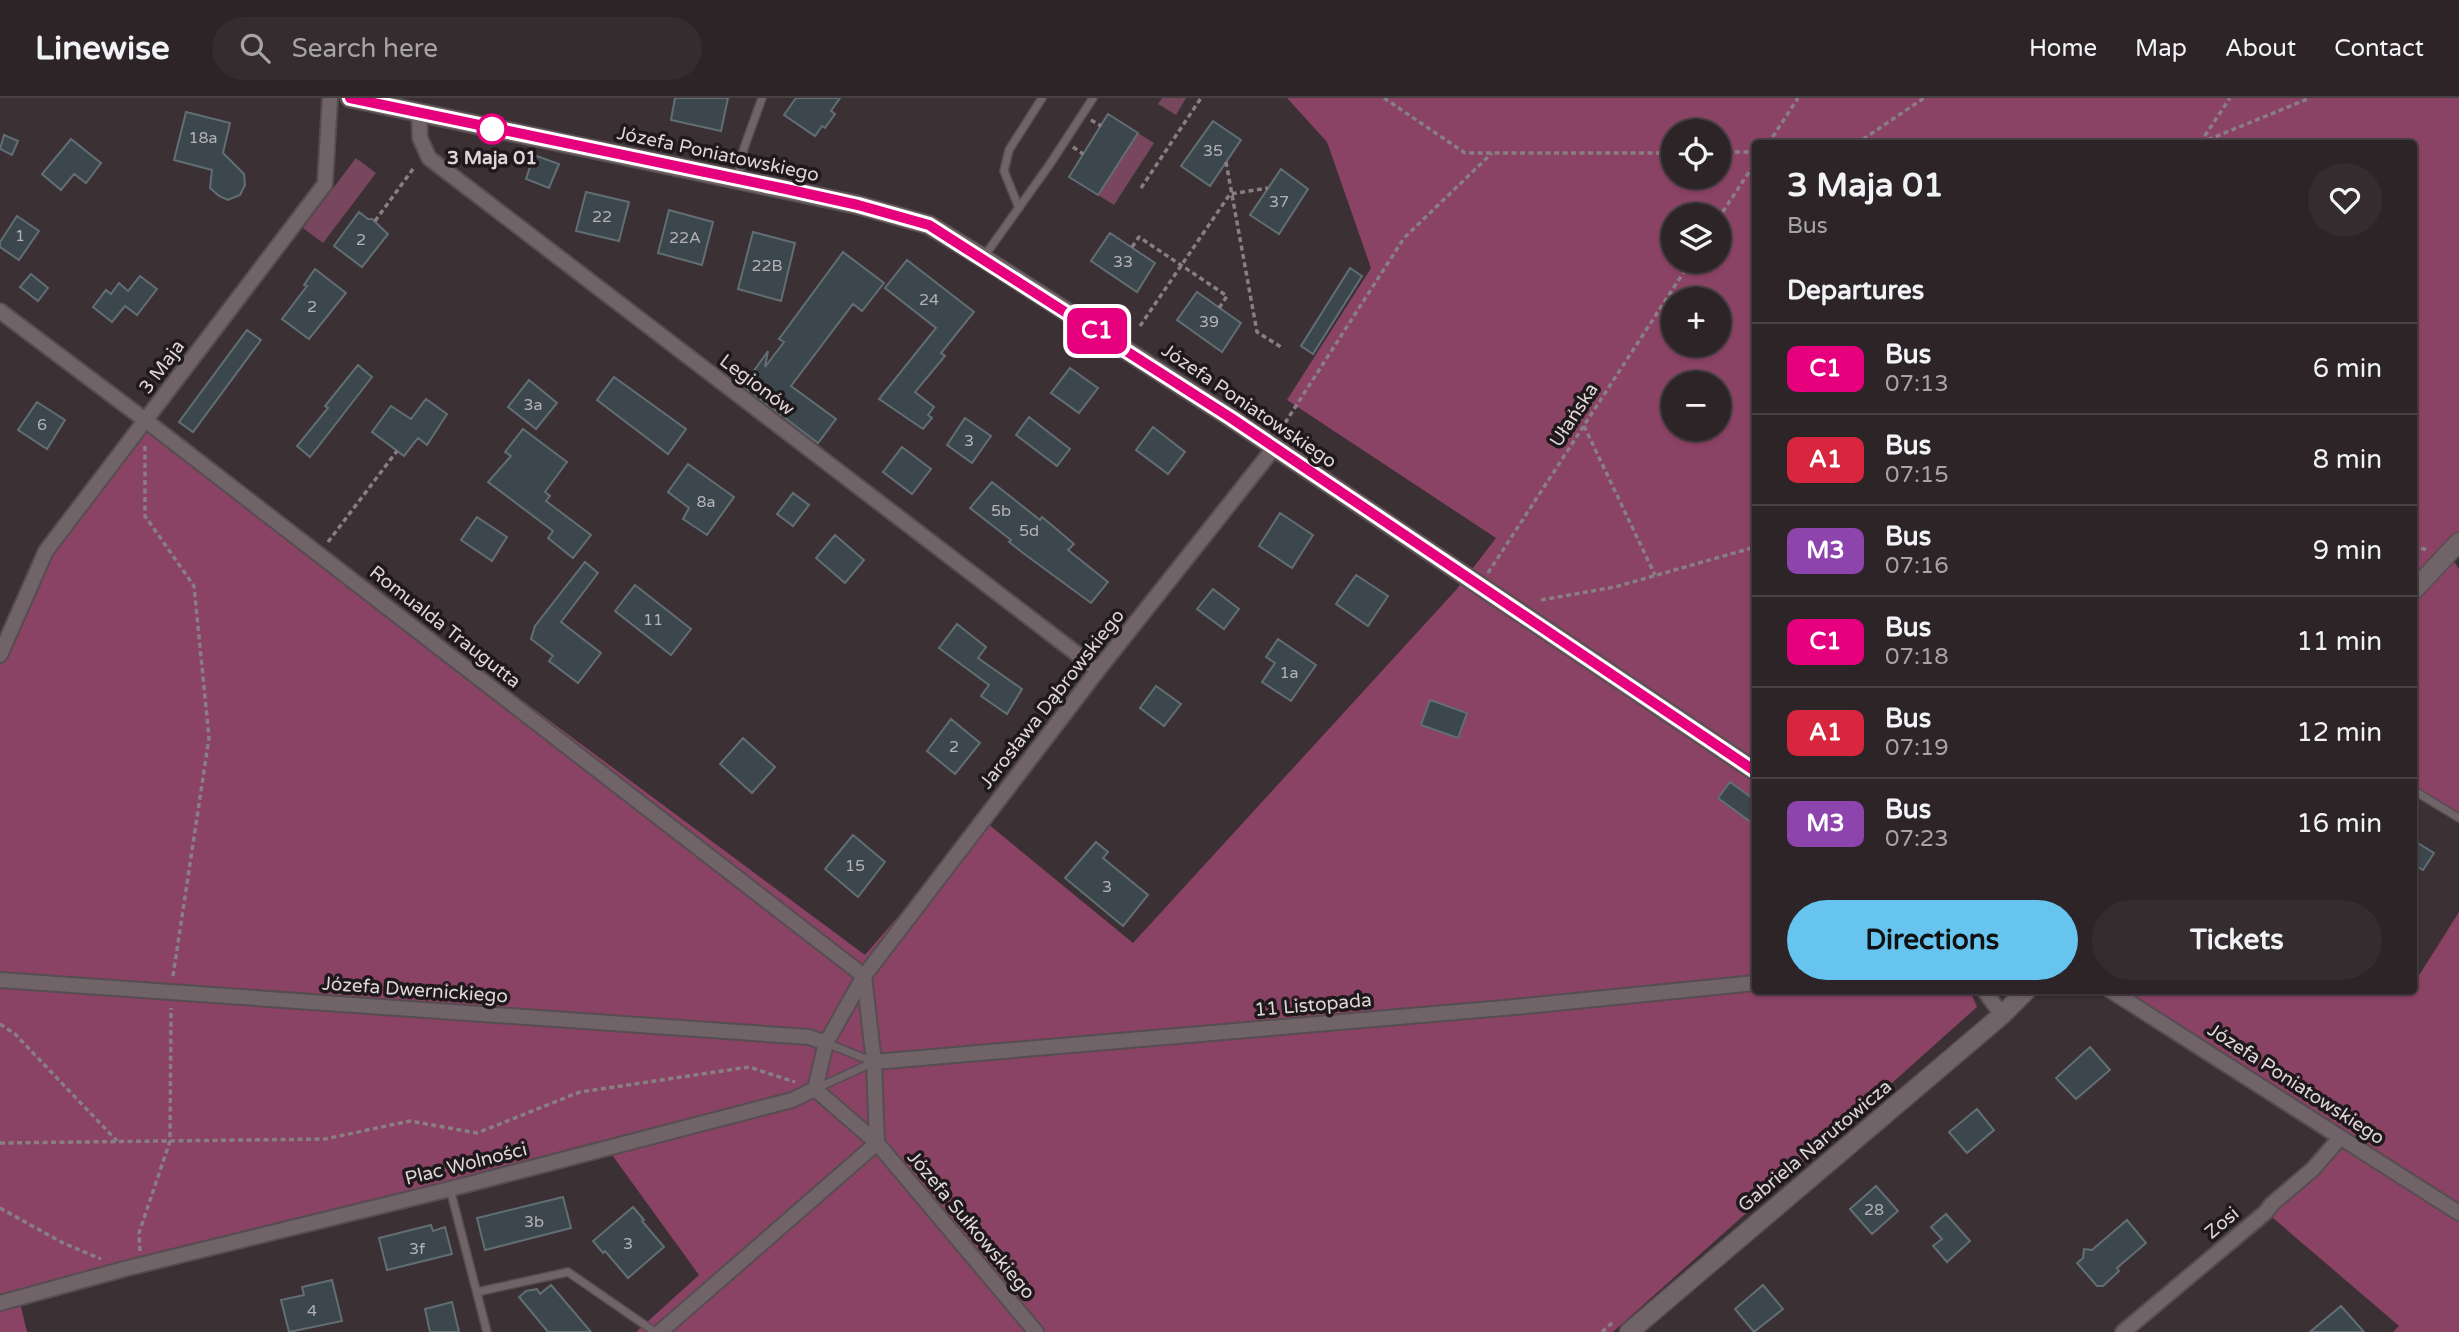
<!DOCTYPE html>
<html lang="en">
<head>
<meta charset="utf-8">
<style>
	:root { --surface:#2c2427; --page:#342c2f; --text:#f1f3f6; --muted:#a6a4a7; --line:#484144; --accent:#66c4ef }
	body { margin:0; font-family:"Varela Round",sans-serif; background:var(--page); color:var(--text); height:100vh; display:flex; flex-direction:column; font-size:26px; white-space:nowrap }
	* { box-sizing:border-box; margin:0 }
	p { font-size:23px; color:var(--muted) }
	.icon { flex:none; width:38px; height:38px; fill:none; stroke:currentColor; stroke-width:2; stroke-linecap:round; stroke-linejoin:round }
	.map { position:relative; flex:1; overflow:hidden }
	.side { position:absolute; left:1752px; top:42px; width:665px; height:854px; display:flex; flex-direction:column; background:var(--surface); border-radius:7px; box-shadow:0 2px 5px #0004,0 0 0 2px var(--line) }
	.side>* { flex:none }
	.badge { padding:0 14px; border-radius:10px; font-size:24px; line-height:46px }
	.controls { position:absolute; left:1661px; top:21px; display:grid; gap:14px }
	.controls a { display:grid; place-items:center; width:70px; height:70px; border-radius:50%; background:var(--surface); box-shadow:0 2px 5px #0004,0 0 0 2px var(--line); font-size:35px }
	.map>.badge { position:absolute; translate:-50% -50%; box-shadow:0 0 0 4px #fff }
	h2 { padding:0 35px; font-size:26px; line-height:63px }
	.round { display:grid; place-items:center; flex:none; width:74px; height:74px; border-radius:37px; background:var(--page) }
	.headline { display:flex; align-items:center; justify-content:space-between; height:119px; padding:0 35px }
	h1 { font-size:33px; font-weight:800; line-height:52px }
	.primary-button { display:flex; gap:14px; margin-top:auto; padding:14px 35px }
	.primary-button a { flex:1; height:80px; border-radius:42px; background:var(--accent); color:#111; font-size:28px; font-weight:800; line-height:80px; text-align:center }
	.primary-button a+a { background:var(--page); color:var(--text) }
	ul { padding:0; list-style:none }
	li { display:flex; align-items:center; gap:21px; height:91px; padding:0 35px; border-top:2px solid var(--line) }
	li div { flex:1 }
	li b { display:block; font-size:26px }
	li em { font-style:normal }
	li .badge { min-width:77px; font-weight:700; text-align:center }
	header { display:flex; align-items:center; gap:42px; box-sizing:border-box; height:98px; padding:0 35px; background:var(--surface); border-bottom:2px solid var(--line) }
	header strong { font-size:33px }
	nav { display:flex; gap:38px; margin-inline-start:auto; font-size:24px }
	.search { width:490px; height:63px; background:var(--page); display:flex; align-items:center; gap:18px; box-sizing:border-box; padding:0 24px; border-radius:38px; color:var(--muted); font-size:26px }
	.map>svg:first-child { display:block }
	.green { fill:#78475d }
	.forest { fill:#8a4265; fill-rule:evenodd }
	.building { fill:#3b474d; stroke:#616e74; stroke-width:2 }
	.lines { fill:none; stroke-linecap:round; stroke-linejoin:round }
	.service-casing { stroke:#564d51; stroke-width:10 }
	.minor-casing { stroke:#564d51; stroke-width:18 }
	.tertiary-casing { stroke:#564d51; stroke-width:21 }
	.path { stroke:#887f83; stroke-width:3.5; stroke-dasharray:5 3.5; stroke-linecap:butt }
	.service { stroke:#706469; stroke-width:7 }
	.minor { stroke:#706469; stroke-width:14 }
	.tertiary { stroke:#706469; stroke-width:18 }
	.line-casing { stroke:#fff; stroke-width:16 }
	.line { stroke:#e6007e; stroke-width:10 }
	.stop-dot { fill:#fff; stroke:#e6007e; stroke-width:3.5 }
	.labels { text-anchor:middle; dominant-baseline:central; stroke-width:7; stroke-linejoin:round; paint-order:stroke }
	.number-label { font-size:16px; fill:#b4b2b6 }
	.street-label { font-size:19px; fill:#ddd6d9; stroke:#1f191c }
	.stop-label { font-size:19px; font-weight:bold; fill:#ddd6d9; stroke:#1f191c }
</style>
</head>
<body>
<header>
<strong>Linewise</strong>
<div class="search"><svg class="icon" aria-label="search" viewBox="0 0 24 24"><circle cx="10" cy="10" r="6"/><path d="M15 15l6 6"/></svg>Search here</div>
<nav><a>Home</a><a>Map</a><a>About</a><a>Contact</a></nav>
</header>
<div class="map">
<svg width="2459" height="1234" viewBox="0 0 2459 1234">
	<rect width="100%" height="100%" fill="#3b3034"/>
	<path class="green" d="M1162 0H1186L1176 17 1158 6Z
		M1138 35 1154 45 1114 107 1098 97Z
		M356 60 376 75 323 145 303 130Z"/>
	<path class="forest" d="M1287 0H2459V445L2449 456 2459 471V718L2413 688V46H1755V892L1970 893 1977 909 1613 1234H636L699 1177 607 1050 19 1201 27 1234H0V557L46 453 145 322 865 857 982 721 1133 845 1456 492 1496 440 1287 302 1371 170 1327 44ZM1673 33H1718V79H1673ZM1673 117H1718V163H1673ZM1673 201H1718V247H1673ZM1673 285H1718V331H1673Z
		M2459 814V1234H2393L2399 1228 2266 1114 2340 1040 2108 893 2397 892 2406 898 2409 893 2413 892V887Z"/>
	<path class="building" d="M675 0H728L721 33 671 22Z
		M796 0H840L831 13 835 16 825 30 822 28 815 38 784 17Z
		M186 14 230 25 223 55 244 76 245 87 240 97 228 102 219 98 210 90 212 72 174 62Z
		M1108 16 1138 35 1098 97 1069 79Z
		M1213 23 1241 42 1210 88 1181 68Z
		M4 37 18 43 12 57 0 51Z
		M71 41 101 65 86 85 74 76 61 92 42 76Z
		M534 57 559 66 549 90 526 81Z
		M1281 71 1308 91 1279 136 1250 117Z
		M586 94 629 104 619 143 576 133Z
		M669 112 713 124 702 167 658 155Z
		M359 114 368 121H372L388 136 362 169 334 148Z
		M17 118 39 133 19 162 0 149V144Z
		M753 134 795 145 781 203 738 191Z
		M1110 135 1155 165 1137 194 1091 163Z
		M843 154 884 185 862 213 853 206 791 288 836 321 818 345 743 288 768 253 765 269 784 244 779 241Z
		M907 162 974 214 941 255 945 258 915 294 934 309 928 317 932 320 923 331 879 301 936 230 885 190Z
		M1350 170 1362 178 1313 256 1301 248Z
		M315 171 346 195 309 241 282 221 307 188 304 187Z
		M31 176 48 190 38 203 20 189Z
		M140 178 157 191 137 217 125 208 112 224 93 209 106 192 111 196 119 185 128 193Z
		M1197 194 1241 225 1222 254 1177 222Z
		M247 232 261 242 193 334 179 324Z
		M358 267 372 279 310 359 297 348 328 310 325 308Z
		M1070 270 1098 290 1079 315 1051 295Z
		M614 279 686 331 668 356 597 302Z
		M529 282 557 305 536 331 508 309Z
		M426 301 447 316 427 347 418 340 404 358 372 334 391 308 411 321Z
		M37 304 65 322 47 351 18 332Z
		M1029 319 1070 351 1057 368 1016 337Z
		M965 320 991 338 972 365 947 347Z
		M1153 329 1185 354 1168 376 1136 352Z
		M523 331 567 364 545 394 550 398 546 403 591 437 573 460 548 440 553 433 488 384 511 358 505 354Z
		M902 349 931 371 912 396 883 374Z
		M688 366 734 399 707 437 683 421 689 410 668 394Z
		M992 384 1040 422 1042 419 1054 429 1074 446 1068 452 1108 484 1091 505 1023 455 1009 444 1011 442 970 410Z
		M793 395 809 407 793 428 777 416Z
		M1280 415 1313 437 1292 470 1259 448Z
		M477 419 507 439 492 463 461 442Z
		M835 437 864 462 845 485 816 460Z
		M585 464 598 475 561 524 601 555 578 585 549 563 553 558 531 541 535 528Z
		M1356 477 1388 498 1368 528 1336 506Z
		M635 487 691 531 671 557 615 513Z
		M1213 491 1239 511 1224 531 1197 511Z
		M957 526 986 549 978 560 1022 591 1007 616 981 598 989 587 939 550Z
		M1278 541 1316 567 1291 603 1262 584 1275 565 1266 559Z
		M1156 588 1181 606 1164 628 1140 610Z
		M1430 602 1467 615 1458 640 1421 627Z
		M951 621 980 645 955 676 927 653Z
		M743 640 775 669 752 695 720 666Z
		M1730 684 1755 702V727L1718 700Z
		M853 737 885 764 858 799 825 771Z
		M2413 742 2434 755 2423 772 2413 766Z
		M1096 744 1108 754 1103 760 1148 797 1123 828 1065 780Z
		M2090 949 2110 972 2076 1001 2056 980Z
		M1977 1011 1994 1032 1967 1055 1949 1034Z
		M1876 1088 1898 1113 1872 1136 1850 1111Z
		M563 1099 571 1130 485 1152 477 1120Z
		M633 1109 644 1122 642 1123 664 1149 628 1180 605 1153 603 1155 593 1143Z
		M1946 1116 1970 1143 1947 1164 1933 1148 1942 1141 1931 1129Z
		M2127 1122 2146 1145 2117 1170 2119 1173 2103 1188H2097L2077 1165 2083 1160 2084 1151 2092 1152Z
		M431 1127 433 1133 445 1129 452 1156 387 1172 379 1140Z
		M332 1182 342 1223 289 1234 281 1202 304 1197 302 1189Z
		M551 1187 591 1234H548L519 1199 526 1193 537 1191 540 1196Z
		M1763 1187 1783 1211 1754 1234 1735 1211Z
		M452 1204 459 1234H430L425 1211Z
		M2341 1208 2364 1234H2310Z"/>
	<g class="lines">
		<g class="service-casing">
			<path id="service" d="M738 79 744 50 762 0
				M1019 110 1004 73 1009 52 1042 0
				M983 160 1050 66 1093 0
				M2413 692 2459 720
				M826 945 874 964
				M815 991 874 964
				M450 1091 487 1234
				M477 1194 568 1174 655 1234"/>
		</g>
		<g class="minor-casing">
			<path id="minor" d="M419 15 420 40 429 60 1098 572
				M0 213 145 322 864 878 874 964 877 1045
				M0 557 46 453 325 86 330 0
				M0 882 809 939 826 945
				M1984 892 2002 917
				M2110 892 2459 1115
				M874 964 1515 909 1755 885
				M815 991 826 945 864 878 1098 572 1274 350
				M815 991 877 1045 1036 1234
				M0 1205 124 1171 450 1091 792 1002 815 991
				M660 1234 877 1045
				M2123 1234 2266 1114 2272 1106 2313 1071 2340 1040"/>
		</g>
		<g class="tertiary-casing">
			<path id="tertiary" d="M350 0 858 107 929 127 983 160 1231 320 1755 673
				M2413 493 2459 444
				M1629 1234 2002 917 2027 892"/>
		</g>
		<path class="path" d="M1384 0 1465 55H1673
			M1091 22 1101 28
			M2200 45 2310 0
			M2200 45 2230 0
			M1768 46 1798 0
			M1856 46 1924 0
			M1073 49 1083 56
			M1718 54H1755
			M1226 64 1257 234 1281 249
			M1141 90 1201 0
			M1718 121 1755 65
			M375 123 413 71
			M1132 149 1139 139 1227 198 1219 210
			M1140 228 1230 96 1268 90
			M1285 325 1404 140 1492 55
			M1584 328 1655 477
			M145 348V418L194 488 209 640 173 878
			M328 444 397 353
			M2413 448 2428 452
			M1488 475 1691 163
			M1541 502 1615 489 1755 449
			M0 926 15 936 117 1043
			M0 1045 325 1041 410 1023 477 1035 580 994 749 969 795 984
			M0 1110 63 1145 101 1161
			M140 1153 139 1135 170 1043 171 910
			M1602 1234 1613 1224"/>
		<use href="#service" class="service"/>
		<use href="#minor" class="minor"/>
		<use href="#tertiary" class="tertiary"/>
	</g>
	<g class="lines">
		<g class="line-casing">
			<path id="line" d="M350 0 786 91 858 107 929 127 1231 320 1755 673"/>
		</g>
		<use href="#line" class="line"/>
	</g>
	<circle class="stop-dot" cx="492" cy="31" r="14"/>
	<g class="labels">
		<g class="number-label">
			<text x="203" y="40">18a</text>
			<text x="1213" y="53">35</text>
			<text x="1279" y="104">37</text>
			<text x="602" y="119">22</text>
			<text x="20" y="138">1</text>
			<text x="685" y="140">22A</text>
			<text x="361" y="142">2</text>
			<text x="1123" y="164">33</text>
			<text x="767" y="168">22B</text>
			<text x="929" y="202">24</text>
			<text x="312" y="209">2</text>
			<text x="1209" y="224">39</text>
			<text x="533" y="307">3a</text>
			<text x="42" y="327">6</text>
			<text x="969" y="343">3</text>
			<text x="706" y="404">8a</text>
			<text x="1001" y="413">5b</text>
			<text x="1029" y="433">5d</text>
			<text x="653" y="522">11</text>
			<text x="1289" y="575">1a</text>
			<text x="954" y="649">2</text>
			<text x="855" y="768">15</text>
			<text x="1107" y="789">3</text>
			<text x="1874" y="1112">28</text>
			<text x="534" y="1124">3b</text>
			<text x="628" y="1146">3</text>
			<text x="417" y="1151">3f</text>
			<text x="312" y="1213">4</text>
		</g>
		<g class="street-label">
			<text transform="translate(718 56) rotate(12)">Józefa Poniatowskiego</text>
			<text transform="translate(162 269) rotate(-53)">3 Maja</text>
			<text transform="translate(757 287) rotate(37)">Legionów</text>
			<text transform="translate(1249 308) rotate(34)">Józefa Poniatowskiego</text>
			<text transform="translate(1574 317) rotate(-57)">Ułańska</text>
			<text transform="translate(445 529) rotate(38)">Romualda Traugutta</text>
			<text transform="translate(1052 601) rotate(-52)">Jarosława Dąbrowskiego</text>
			<text transform="translate(415 892) rotate(4)">Józefa Dwernickiego</text>
			<text transform="translate(1313 907) rotate(-5)">11 Listopada</text>
			<text transform="translate(2296 986) rotate(33)">Józefa Poniatowskiego</text>
			<text transform="translate(1815 1048) rotate(-40)">Gabriela Narutowicza</text>
			<text transform="translate(466 1066) rotate(-14)">Plac Wolności</text>
			<text transform="translate(2222 1125) rotate(-40)">Zosi</text>
			<text transform="translate(971 1127) rotate(50)">Józefa Sułkowskiego</text>
		</g>
		<g class="stop-label">
			<text x="492" y="60">3 Maja 01</text>
		</g>
	</g>
</svg>
<div class="controls">
<a><svg class="icon" aria-label="locate" viewBox="0 0 24 24"><circle cx="12" cy="12" r="6"/><path d="M12 2v4M12 18v4M2 12h4M18 12h4"/></svg></a>
<a><svg class="icon" aria-label="layers" viewBox="0 0 24 24"><path d="M12 4l9 5-9 5-9-5zM3 14l9 5 9-5"/></svg></a>
<a>+</a>
<a>−</a>
</div>
<b class="badge" style="left:1097px;top:233px;background:#e6007e;color:#fff">C1</b>
<section class="side">
<div class="headline"><div><h1>3 Maja 01</h1><p>Bus</p></div><a class="round"><svg class="icon" aria-label="heart" viewBox="0 0 24 24"><path d="M12 20l-8-8c-3-5 5-10 8-4 3-6 11-1 8 4z"/></svg></a></div>
<h2>Departures</h2>
<ul>
<li><span class="badge" style="background:#e6007e;color:#fff">C1</span><div><b>Bus</b><p>07:13</p></div><em>6 min</em></li>
<li><span class="badge" style="background:#d7263d;color:#fff">A1</span><div><b>Bus</b><p>07:15</p></div><em>8 min</em></li>
<li><span class="badge" style="background:#8e44ad;color:#fff">M3</span><div><b>Bus</b><p>07:16</p></div><em>9 min</em></li>
<li><span class="badge" style="background:#e6007e;color:#fff">C1</span><div><b>Bus</b><p>07:18</p></div><em>11 min</em></li>
<li><span class="badge" style="background:#d7263d;color:#fff">A1</span><div><b>Bus</b><p>07:19</p></div><em>12 min</em></li>
<li><span class="badge" style="background:#8e44ad;color:#fff">M3</span><div><b>Bus</b><p>07:23</p></div><em>16 min</em></li>
</ul>
<div class="primary-button"><a>Directions</a><a>Tickets</a></div>
</section>
</div>
</body>
</html>
